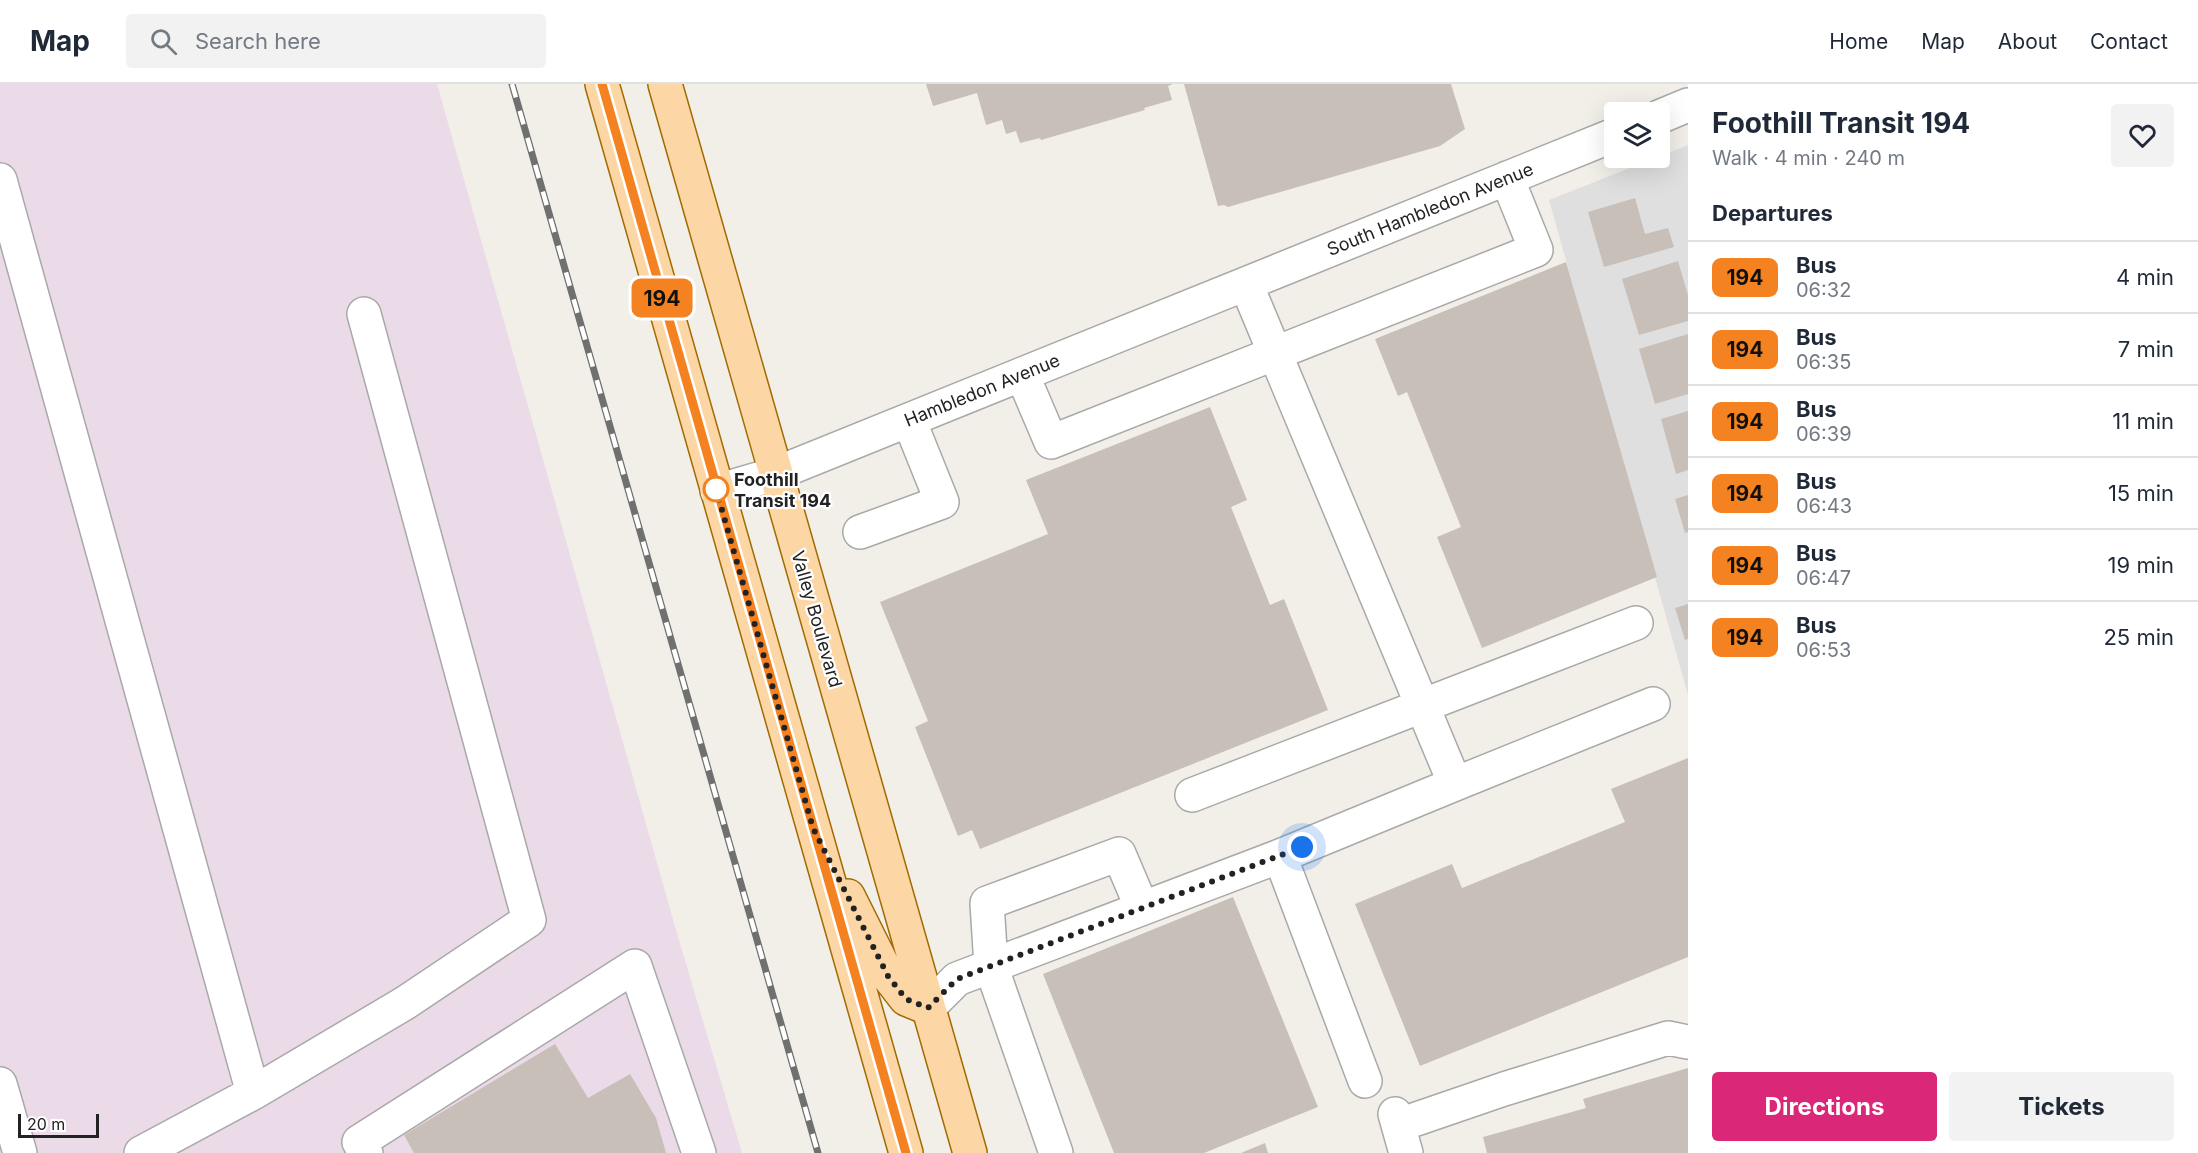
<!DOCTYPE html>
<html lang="en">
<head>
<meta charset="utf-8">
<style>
	:root { --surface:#fff; --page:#f2f2f3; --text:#1f2937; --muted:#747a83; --line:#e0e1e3; --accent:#db2777 }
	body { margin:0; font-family:Inter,sans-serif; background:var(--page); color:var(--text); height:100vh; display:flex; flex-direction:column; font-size:22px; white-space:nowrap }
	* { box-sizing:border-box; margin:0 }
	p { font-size:20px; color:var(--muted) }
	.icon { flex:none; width:33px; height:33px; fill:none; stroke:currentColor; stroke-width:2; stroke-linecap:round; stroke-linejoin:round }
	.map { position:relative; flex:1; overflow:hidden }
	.panel { display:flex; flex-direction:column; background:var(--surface); width:510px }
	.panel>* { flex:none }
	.badge { padding:0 12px; border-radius:9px; font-size:21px; line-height:39px }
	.tools { position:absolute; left:1604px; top:18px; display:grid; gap:12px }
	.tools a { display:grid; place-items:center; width:66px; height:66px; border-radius:6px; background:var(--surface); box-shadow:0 6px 24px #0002; font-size:30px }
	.scale { position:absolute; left:18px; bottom:15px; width:81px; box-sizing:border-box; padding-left:6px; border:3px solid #222; border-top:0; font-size:16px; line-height:21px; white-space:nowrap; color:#222; -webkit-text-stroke:4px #fff; paint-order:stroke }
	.you { position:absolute; width:30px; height:30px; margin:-15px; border:4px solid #fff; border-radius:50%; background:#1a73e8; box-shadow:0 0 0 9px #1a73e833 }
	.map>.badge { position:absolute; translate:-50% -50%; box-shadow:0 0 0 3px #fff }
	h2 { padding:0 24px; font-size:22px; line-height:54px }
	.round { display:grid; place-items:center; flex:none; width:63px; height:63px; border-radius:6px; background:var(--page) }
	.headline { display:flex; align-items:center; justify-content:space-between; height:102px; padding:0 24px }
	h1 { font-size:28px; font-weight:700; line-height:45px }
	.cta { display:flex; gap:12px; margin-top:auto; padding:12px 24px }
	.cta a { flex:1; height:69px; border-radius:6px; background:var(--accent); color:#fff; font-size:24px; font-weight:700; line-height:69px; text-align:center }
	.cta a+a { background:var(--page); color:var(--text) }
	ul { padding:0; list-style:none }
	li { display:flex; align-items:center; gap:18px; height:72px; padding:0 24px; border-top:2px solid var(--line) }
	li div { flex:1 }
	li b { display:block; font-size:22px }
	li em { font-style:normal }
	li .badge { min-width:66px; font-weight:700; text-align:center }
	header { display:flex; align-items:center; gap:36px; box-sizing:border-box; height:84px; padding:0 30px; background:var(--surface); border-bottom:2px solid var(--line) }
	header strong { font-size:28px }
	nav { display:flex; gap:33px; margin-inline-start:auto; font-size:21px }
	.search { width:420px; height:54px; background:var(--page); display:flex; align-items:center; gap:15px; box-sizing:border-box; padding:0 21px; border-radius:6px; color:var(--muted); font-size:22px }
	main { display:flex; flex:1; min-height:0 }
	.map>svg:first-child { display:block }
	.residential { fill:#e0dfdf }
	.industrial { fill:#ebdbe8 }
	.building { fill:#c7bfb8 }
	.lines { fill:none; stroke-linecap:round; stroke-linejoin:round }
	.minor-casing { stroke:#a9a9a9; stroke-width:36 }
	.major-casing { stroke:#a06b00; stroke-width:36 }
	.minor { stroke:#fff; stroke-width:33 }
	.major { stroke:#fcd6a4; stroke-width:33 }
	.rail-casing { stroke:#707070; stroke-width:7 }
	.rail { stroke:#fff; stroke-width:4.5; stroke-dasharray:14; stroke-linecap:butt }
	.line-casing { stroke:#fff; stroke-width:14 }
	.line { stroke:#f58220; stroke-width:9 }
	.walk { stroke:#222; stroke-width:6; stroke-dasharray:0 10.8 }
	.stop-dot { fill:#fff; stroke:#f58220; stroke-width:3 }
	.labels { text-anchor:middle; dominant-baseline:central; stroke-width:4.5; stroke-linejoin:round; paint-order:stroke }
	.street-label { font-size:18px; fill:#222; stroke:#fff }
	.stop-label { font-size:18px; font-weight:bold; fill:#222; stroke:#fff; text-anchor:start }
</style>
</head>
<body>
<header>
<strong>Map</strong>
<div class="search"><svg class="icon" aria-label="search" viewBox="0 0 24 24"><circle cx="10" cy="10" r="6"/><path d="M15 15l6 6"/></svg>Search here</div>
<nav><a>Home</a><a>Map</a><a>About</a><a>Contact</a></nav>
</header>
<main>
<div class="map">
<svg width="1688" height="1069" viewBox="0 0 1688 1069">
	<rect width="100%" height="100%" fill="#f2efe9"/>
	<path class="residential" d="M1688 61V611L1549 116Z"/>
	<path class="industrial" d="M0 0H437L674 839 742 1069H0Z"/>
	<path class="building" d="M926 0H1173L1168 2 1172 16 1144 24 1145 26 1041 56 1040 54 1020 59 1016 47 1006 50 1002 36 986 41 977 9 933 22Z
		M1184 0H1451L1465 45 1440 62 1228 123 1224 121 1218 122Z
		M1635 114 1645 150 1668 144 1674 163 1604 183 1588 128Z
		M1678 177 1688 211V237L1639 251 1622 195Z
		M1566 178 1657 493 1482 564 1437 453 1461 443 1407 308 1398 312 1375 255Z
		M1688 250V310L1655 320 1639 265Z
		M1210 323 1247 416 1231 423 1270 521 1284 515 1328 626 980 765 972 746 958 752 915 643 928 637 880 518 1048 450 1026 396Z
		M1688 327V386L1676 390 1661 335Z
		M1688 411V448L1685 449 1675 415Z
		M1688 520V555L1685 556 1675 524Z
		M1688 674V873L1420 982 1355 820 1452 780 1462 804 1625 738 1611 705Z
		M1233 813 1318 1023 1204 1069H1114L1043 890Z
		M555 960 588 1014 630 990 656 1034 666 1069H414L404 1051Z
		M1688 984V1069H1487L1483 1053 1586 1024 1583 1015Z
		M1265 1059 1268 1069H1241Z"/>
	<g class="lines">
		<g class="minor-casing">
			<path id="minor" d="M1659 33 1688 21
				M0 96 253 1009 405 919 529 836 364 230
				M1246 200 1455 700 1280 772 1365 997
				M1022 290 1051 358 1536 166 1507 94
				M717 407 775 390 1614 51
				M860 448 942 418 909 336
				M1455 700 1653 620
				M1192 711 1636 539
				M928 924 957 895 1280 772
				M0 1000 20 1069
				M1395 1030 1406 1069
				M1399 1041 1504 1005 1668 954 1688 958
				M141 1069 253 1009
				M366 1069 359 1058 635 882 699 1069
				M1056 1069 991 882 987 819 1119 770 1142 824"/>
		</g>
		<g class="major-casing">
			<path id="major" d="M602 0 906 1069
				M665 0 970 1069
				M848 812 888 892 906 915 928 924"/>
		</g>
		<use href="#minor" class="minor"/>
		<use href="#major" class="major"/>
		<g class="rail-casing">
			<path id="rail" d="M512 0 818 1069"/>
		</g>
		<use href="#rail" class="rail"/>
	</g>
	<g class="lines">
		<g class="line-casing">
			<path id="line" d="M602 0 906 1069"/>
		</g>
		<use href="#line" class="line"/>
		<path class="walk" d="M716 405 813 744 888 892 906 915 928 924 957 895 1302 763"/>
	</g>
	<circle class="stop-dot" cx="716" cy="405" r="12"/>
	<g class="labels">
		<g class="street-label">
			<text transform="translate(1430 125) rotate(-22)">South Hambledon Avenue</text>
			<text transform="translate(982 306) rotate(-22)">Hambledon Avenue</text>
			<text transform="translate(817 535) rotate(74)">Valley Boulevard</text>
		</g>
		<g class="stop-label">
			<text x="734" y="395">Foothill<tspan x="734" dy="21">Transit 194</tspan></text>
		</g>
	</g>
</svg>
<div class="tools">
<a><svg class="icon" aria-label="layers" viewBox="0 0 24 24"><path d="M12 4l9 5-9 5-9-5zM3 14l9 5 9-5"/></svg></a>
</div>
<div class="scale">20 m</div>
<div class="you" style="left:1302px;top:763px"></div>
<b class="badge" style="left:662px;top:214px;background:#f58220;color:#111">194</b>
</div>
<section class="panel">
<div class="headline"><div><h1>Foothill Transit 194</h1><p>Walk · 4 min · 240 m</p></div><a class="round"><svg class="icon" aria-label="heart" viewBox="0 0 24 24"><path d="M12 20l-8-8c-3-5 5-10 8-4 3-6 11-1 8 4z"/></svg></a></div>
<h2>Departures</h2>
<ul>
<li><span class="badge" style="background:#f58220;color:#111">194</span><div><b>Bus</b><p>06:32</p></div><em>4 min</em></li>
<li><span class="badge" style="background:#f58220;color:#111">194</span><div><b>Bus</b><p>06:35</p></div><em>7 min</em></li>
<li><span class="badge" style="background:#f58220;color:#111">194</span><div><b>Bus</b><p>06:39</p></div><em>11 min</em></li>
<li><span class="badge" style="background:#f58220;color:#111">194</span><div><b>Bus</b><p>06:43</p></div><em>15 min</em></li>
<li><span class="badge" style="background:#f58220;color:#111">194</span><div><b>Bus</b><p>06:47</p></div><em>19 min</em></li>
<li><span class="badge" style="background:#f58220;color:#111">194</span><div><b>Bus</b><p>06:53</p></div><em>25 min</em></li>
</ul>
<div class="cta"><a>Directions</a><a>Tickets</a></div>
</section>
</main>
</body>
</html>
